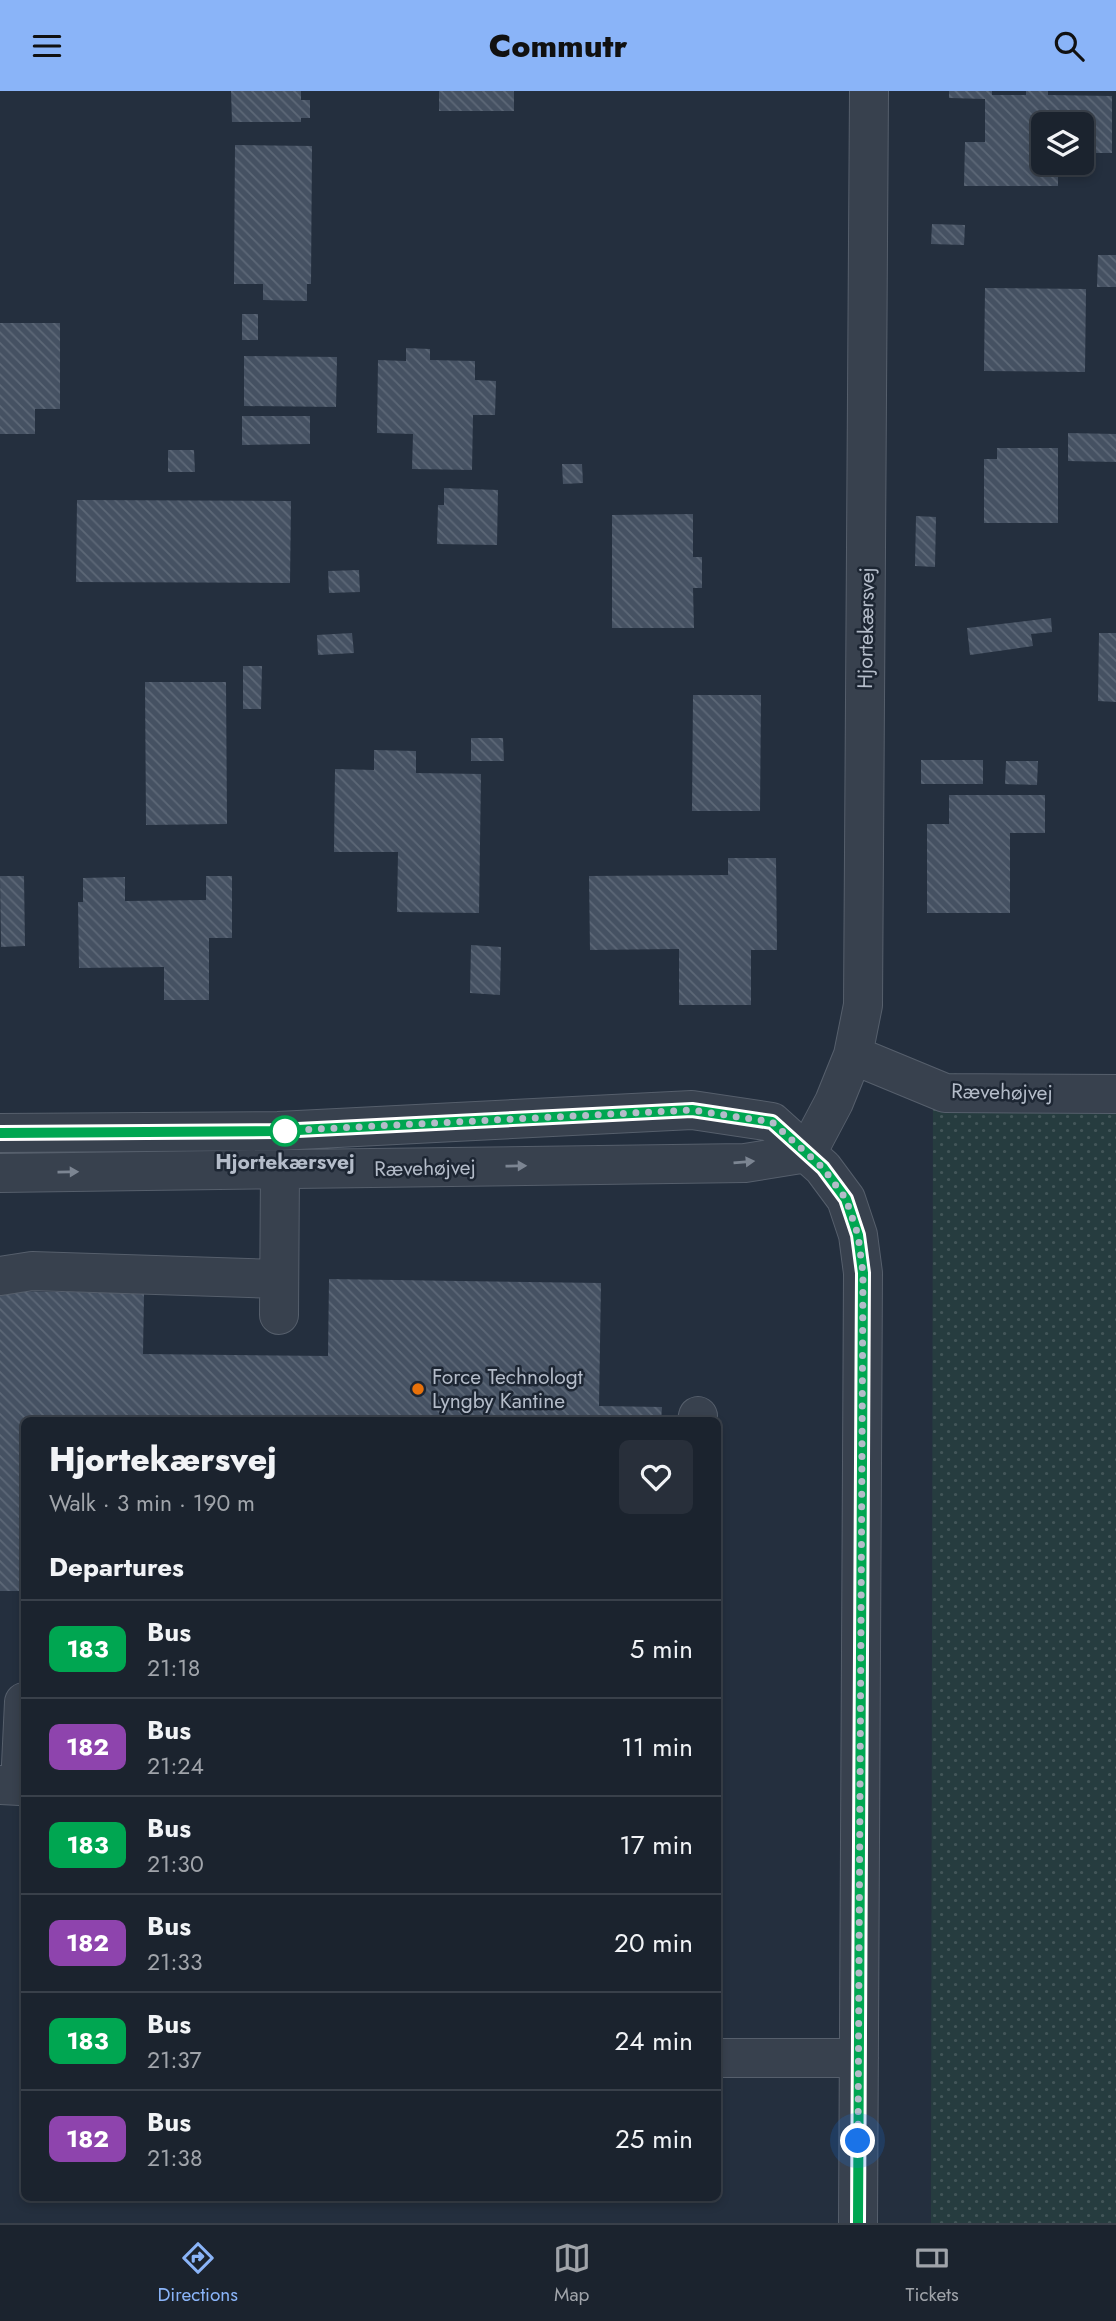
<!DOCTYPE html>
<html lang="en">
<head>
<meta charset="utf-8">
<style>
	:root { --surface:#1b232e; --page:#282f3a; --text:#f1f3f6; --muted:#a0a4aa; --line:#39404a; --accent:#8ab4f8 }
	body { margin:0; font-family:Jost,sans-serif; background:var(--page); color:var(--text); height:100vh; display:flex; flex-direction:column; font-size:26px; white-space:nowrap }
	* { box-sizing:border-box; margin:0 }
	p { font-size:23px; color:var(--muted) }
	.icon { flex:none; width:38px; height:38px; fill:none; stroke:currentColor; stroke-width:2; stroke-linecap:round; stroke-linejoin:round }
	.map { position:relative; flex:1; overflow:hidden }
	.panel { position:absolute; left:21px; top:1326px; width:700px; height:784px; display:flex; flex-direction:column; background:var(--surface); border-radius:10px; box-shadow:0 4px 10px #0003,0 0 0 2px var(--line) }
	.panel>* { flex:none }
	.badge { padding:0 14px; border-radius:10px; font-size:24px; line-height:46px }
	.buttons { position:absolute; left:1031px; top:21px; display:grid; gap:14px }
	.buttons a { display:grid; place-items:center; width:63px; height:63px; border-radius:10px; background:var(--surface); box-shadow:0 4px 10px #0003,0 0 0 2px var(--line); font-size:35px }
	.you { position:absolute; width:35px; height:35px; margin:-18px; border:5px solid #fff; border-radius:50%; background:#1a73e8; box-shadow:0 0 0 10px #1a73e833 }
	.map>.badge { position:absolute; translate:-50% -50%; box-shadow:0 0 0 4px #fff }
	h2 { padding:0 28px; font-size:26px; line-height:63px }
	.round { display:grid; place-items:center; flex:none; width:74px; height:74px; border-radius:10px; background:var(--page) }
	.summary { display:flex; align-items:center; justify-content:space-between; height:119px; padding:0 28px }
	h1 { font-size:33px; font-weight:800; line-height:52px }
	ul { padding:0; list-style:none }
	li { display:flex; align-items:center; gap:21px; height:98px; padding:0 28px; border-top:2px solid var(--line) }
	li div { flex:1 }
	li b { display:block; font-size:26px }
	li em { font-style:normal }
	li .badge { min-width:77px; font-weight:700; text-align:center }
	header { display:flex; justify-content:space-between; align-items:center; height:91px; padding:0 28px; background:var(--accent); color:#111; font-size:32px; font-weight:800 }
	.dock { display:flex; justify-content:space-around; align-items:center; height:98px; border-top:2px solid var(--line); background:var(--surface); font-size:19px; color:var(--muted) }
	.dock a { display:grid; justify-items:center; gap:4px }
	.dock .selected { color:var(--accent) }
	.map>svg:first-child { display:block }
	.grass { fill:url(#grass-dots) }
	.building { fill:url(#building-back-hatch) }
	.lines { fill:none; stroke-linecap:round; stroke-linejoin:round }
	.minor-casing { stroke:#565f6c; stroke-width:40 }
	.minor { stroke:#38414e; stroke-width:38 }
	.oneway { fill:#7c8592 }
	.line-casing { stroke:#fff; stroke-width:16 }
	.line { stroke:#00a651; stroke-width:10 }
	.walk { stroke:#b4bcc9; stroke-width:7; stroke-dasharray:0 12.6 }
	.stop-dot { fill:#fff; stroke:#00a651; stroke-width:3.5 }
	.food-dot { fill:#e8710a; stroke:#1d2633; stroke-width:2.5 }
	.labels { text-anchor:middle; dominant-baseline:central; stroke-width:5; stroke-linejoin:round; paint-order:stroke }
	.street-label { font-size:21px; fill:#b4bcc9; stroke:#1d2633 }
	.stop-label { font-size:21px; font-weight:bold; fill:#b4bcc9; stroke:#1d2633 }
	.poi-label { font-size:21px; fill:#b4bcc9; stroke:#1d2633; text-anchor:start }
</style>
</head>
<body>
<header><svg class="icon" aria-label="menu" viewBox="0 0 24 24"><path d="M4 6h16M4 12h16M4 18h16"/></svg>Commutr<svg class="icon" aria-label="search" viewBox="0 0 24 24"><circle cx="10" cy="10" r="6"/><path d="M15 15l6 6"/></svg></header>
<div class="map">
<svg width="1116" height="2132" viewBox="0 0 1116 2132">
	<defs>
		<pattern id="grass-dots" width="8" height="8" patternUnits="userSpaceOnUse" patternTransform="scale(1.75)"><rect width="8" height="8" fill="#263c3f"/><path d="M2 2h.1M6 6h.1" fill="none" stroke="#435659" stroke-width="1.8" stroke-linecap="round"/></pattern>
		<pattern id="building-back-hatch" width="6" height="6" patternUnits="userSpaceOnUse" patternTransform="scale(1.75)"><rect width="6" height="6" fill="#455162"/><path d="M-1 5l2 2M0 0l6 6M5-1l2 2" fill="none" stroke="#5d6877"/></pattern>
	</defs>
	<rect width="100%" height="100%" fill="#242f3e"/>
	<path class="grass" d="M933 981 1116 994V2132H931Z"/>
	<path class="building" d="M231 0H301V9H310V27H301V31H232Z
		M439 0H514V20H439Z
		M949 0H992V4H1026V0H1048V4L1112 5V62H1082V33H1043V72H1058V95H964L965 51H985V8L949 7Z
		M235 54 312 55 311 193H307V210L263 209V193H234Z
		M932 133 965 134 964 154 931 153Z
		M1098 164H1116V196H1097Z
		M985 197 1086 198 1085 281 984 280Z
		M242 223H258V249H242Z
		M0 232H60V318H35V343H0Z
		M406 257 430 258V269L475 270V289L496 290 495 324H473L472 379 412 378 413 343 377 342 378 269 406 270Z
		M244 265 337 266 336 316 244 315Z
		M242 325H310V353L242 354Z
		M1068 342 1116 343V371L1068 370Z
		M997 357H1058V432H984V368H997Z
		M168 359H194L195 381H168Z
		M562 373H582L583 392 563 393Z
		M444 397 498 399 497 454 437 453 438 414H444Z
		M77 409 291 410 290 492 76 491Z
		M693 423V466H702V497H693L694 537H612V424Z
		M916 425 936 426 935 476 915 475Z
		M359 479 360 501 329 502 328 480Z
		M1051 527 1052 541 1031 543 1033 555 970 564 967 537Z
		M352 542 354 562 318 564 317 544Z
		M1099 542H1116V611L1098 610Z
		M243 575H262L261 618H243Z
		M145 591H226L227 733 146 734Z
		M693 604H761L760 720H692Z
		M471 647H503L504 670H471Z
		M374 659 416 660V682L481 683 479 822 397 821 398 761H334L335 678 374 679Z
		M921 669H983V693H921Z
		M1006 670H1038L1037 694 1005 693Z
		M949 704H1045V742H1010V822H927V733H949Z
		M728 767H776L777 859H751V914H679V858L590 859 589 785 728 784Z
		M0 785H24L25 855 1 856Z
		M206 785H232V847H209V909H164V876L79 877 78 811H83V787L125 786V810L206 809Z
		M471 854 501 856 500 904 470 902Z
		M329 1188 601 1192 599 1315 662 1316 661 1330H24V1500H0V1200L144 1202 143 1263 328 1265Z"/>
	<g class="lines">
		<g class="minor-casing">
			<path id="minor" d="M853 964 945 1002 1116 1003
				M0 1042 278 1040 692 1019 772 1031 823 1077 846 1108 858 1144 863 1182 858 2132
				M807 1062 834 1011 853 964 863 914 869 0
				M0 1082 745 1072 807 1062
				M0 1185 32 1180 279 1188
				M279 1224 280 1079
				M697 1330 698 1325
				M0 1694 20 1695 24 1611
				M718 1967H859"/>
		</g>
		<use href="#minor" class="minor"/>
	</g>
	<defs><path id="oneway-solid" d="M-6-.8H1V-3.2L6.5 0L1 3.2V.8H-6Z" transform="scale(1.75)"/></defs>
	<g class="oneway">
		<use href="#oneway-solid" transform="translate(744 1071) rotate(-5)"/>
		<use href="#oneway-solid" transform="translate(516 1075) rotate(-1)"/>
		<use href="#oneway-solid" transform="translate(68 1081) rotate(-1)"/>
	</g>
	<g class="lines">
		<g class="line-casing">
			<path id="line" d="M0 1042 278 1040 692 1019 772 1031 823 1077 846 1108 858 1144 863 1182 858 2132"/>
		</g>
		<use href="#line" class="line"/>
		<path class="walk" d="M285 1040H278L692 1019 772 1031 823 1077 846 1108 858 1144 863 1182 858 2050"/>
	</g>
	<circle class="stop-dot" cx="285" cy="1040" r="14"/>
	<circle class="food-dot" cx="418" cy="1298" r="7"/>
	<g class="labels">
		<g class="street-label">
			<text transform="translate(866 537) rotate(-89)">Hjortekærsvej</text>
			<text transform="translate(1002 1001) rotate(1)">Rævehøjvej</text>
			<text transform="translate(425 1077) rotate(-1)">Rævehøjvej</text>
		</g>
		<g class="stop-label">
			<text x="285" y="1071">Hjortekærsvej</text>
		</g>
		<g class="poi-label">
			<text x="432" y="1286">Force Technologt<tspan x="432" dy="24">Lyngby Kantine</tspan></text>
		</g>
	</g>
</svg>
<div class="buttons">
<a><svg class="icon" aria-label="layers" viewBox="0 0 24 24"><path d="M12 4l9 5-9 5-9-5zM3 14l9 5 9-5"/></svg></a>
</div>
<div class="you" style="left:858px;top:2050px"></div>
<section class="panel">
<div class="summary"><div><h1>Hjortekærsvej</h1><p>Walk · 3 min · 190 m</p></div><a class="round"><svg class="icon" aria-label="heart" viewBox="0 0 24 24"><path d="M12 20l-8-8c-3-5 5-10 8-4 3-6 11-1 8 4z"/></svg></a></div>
<h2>Departures</h2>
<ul>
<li><span class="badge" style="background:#00a651;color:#fff">183</span><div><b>Bus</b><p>21:18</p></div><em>5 min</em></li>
<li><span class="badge" style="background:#8e44ad;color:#fff">182</span><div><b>Bus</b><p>21:24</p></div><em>11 min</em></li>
<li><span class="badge" style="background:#00a651;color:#fff">183</span><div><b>Bus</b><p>21:30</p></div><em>17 min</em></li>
<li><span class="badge" style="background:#8e44ad;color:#fff">182</span><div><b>Bus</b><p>21:33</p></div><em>20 min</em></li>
<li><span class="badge" style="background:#00a651;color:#fff">183</span><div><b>Bus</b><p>21:37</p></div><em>24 min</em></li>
<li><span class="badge" style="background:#8e44ad;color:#fff">182</span><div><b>Bus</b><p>21:38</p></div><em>25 min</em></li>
</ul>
</section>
</div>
<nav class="dock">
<a class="selected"><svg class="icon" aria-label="directions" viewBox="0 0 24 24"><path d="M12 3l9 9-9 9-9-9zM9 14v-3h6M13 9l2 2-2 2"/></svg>Directions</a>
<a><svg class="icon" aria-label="map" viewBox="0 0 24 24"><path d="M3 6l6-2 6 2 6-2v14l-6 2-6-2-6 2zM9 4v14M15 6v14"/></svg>Map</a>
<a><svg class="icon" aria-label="tickets" viewBox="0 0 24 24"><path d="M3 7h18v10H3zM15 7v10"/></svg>Tickets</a>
</nav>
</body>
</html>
